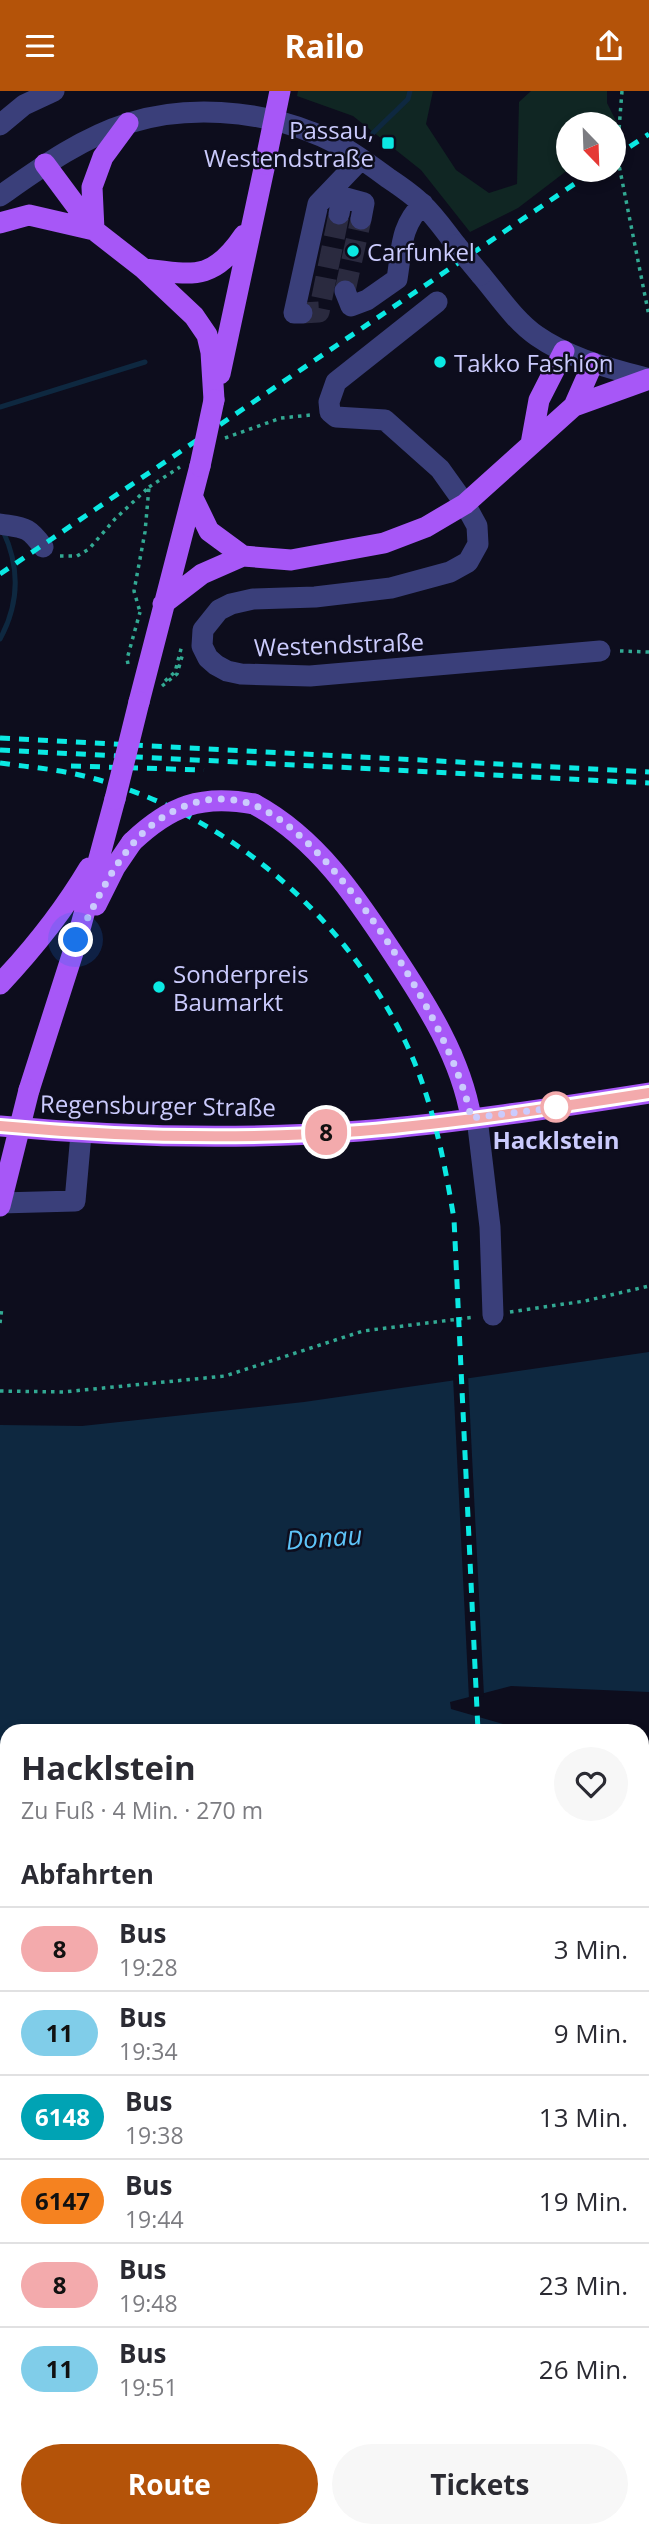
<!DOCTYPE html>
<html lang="de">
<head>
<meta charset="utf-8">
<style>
	:root { --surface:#fff; --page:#f7f7f7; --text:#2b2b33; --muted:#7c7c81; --line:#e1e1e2; --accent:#b45309 }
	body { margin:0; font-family:"Open Sans",sans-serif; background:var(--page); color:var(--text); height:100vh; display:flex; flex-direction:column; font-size:26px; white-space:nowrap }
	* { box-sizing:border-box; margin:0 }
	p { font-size:23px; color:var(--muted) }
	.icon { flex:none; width:38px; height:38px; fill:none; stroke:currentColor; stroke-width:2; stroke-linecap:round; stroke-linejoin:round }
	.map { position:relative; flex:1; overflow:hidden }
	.details { position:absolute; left:0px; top:1633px; width:649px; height:814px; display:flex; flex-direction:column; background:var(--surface); border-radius:21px 21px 0 0; box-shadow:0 4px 10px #0003 }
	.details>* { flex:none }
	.badge { padding:0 14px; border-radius:23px; font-size:24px; line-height:46px }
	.needle { width:46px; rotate:157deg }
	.fabs { position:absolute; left:556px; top:21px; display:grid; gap:14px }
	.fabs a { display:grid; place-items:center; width:70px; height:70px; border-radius:50%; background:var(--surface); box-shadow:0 4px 10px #0003; font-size:35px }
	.you { position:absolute; width:35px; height:35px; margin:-18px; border:5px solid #fff; border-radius:50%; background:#1a73e8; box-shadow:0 0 0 10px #1a73e833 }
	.map>.badge { position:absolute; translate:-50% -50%; box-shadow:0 0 0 4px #fff }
	h2 { padding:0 21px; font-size:26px; line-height:63px }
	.round { display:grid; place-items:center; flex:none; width:74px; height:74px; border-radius:37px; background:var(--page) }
	.head { display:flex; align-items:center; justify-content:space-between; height:119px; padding:0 21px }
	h1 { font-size:33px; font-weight:700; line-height:52px }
	.cta { display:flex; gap:14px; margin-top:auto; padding:14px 21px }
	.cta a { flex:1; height:80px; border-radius:42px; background:var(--accent); color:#fff; font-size:28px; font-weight:700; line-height:80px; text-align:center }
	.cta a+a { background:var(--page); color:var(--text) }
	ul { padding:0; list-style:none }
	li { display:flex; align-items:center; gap:21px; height:84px; padding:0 21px; border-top:2px solid var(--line) }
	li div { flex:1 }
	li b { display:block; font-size:26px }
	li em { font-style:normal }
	li .badge { min-width:77px; font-weight:700; text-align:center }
	header { display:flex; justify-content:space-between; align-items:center; height:91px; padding:0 21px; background:var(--accent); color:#fff; font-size:32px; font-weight:700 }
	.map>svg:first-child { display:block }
	.green { fill:#102623 }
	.water { fill:#0e2840 }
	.pier { fill:#0d0d1d }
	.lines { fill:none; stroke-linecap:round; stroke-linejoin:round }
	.stream { stroke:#0e2840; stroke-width:5 }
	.minor-tunnel { stroke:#2a2a3f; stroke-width:21; stroke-dasharray:21 10; stroke-linecap:butt }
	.path { stroke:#32a993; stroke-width:3.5; stroke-dasharray:3.5 5; stroke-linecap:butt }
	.minor { stroke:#3a3f7a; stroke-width:21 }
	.major { stroke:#a757f7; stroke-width:21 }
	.rail { stroke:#0be9e3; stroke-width:5; stroke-dasharray:10 9; stroke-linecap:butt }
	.minor-bridge { stroke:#3a3f7a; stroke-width:21 }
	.major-bridge { stroke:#a757f7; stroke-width:21 }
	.line-casing { stroke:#fff; stroke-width:16 }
	.line { stroke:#f3aaac; stroke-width:10 }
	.walk { stroke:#cbcbfd; stroke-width:7; stroke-dasharray:0 12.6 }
	.poi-dot { fill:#0be9e3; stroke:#0d0d1d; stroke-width:2.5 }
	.stop-dot { fill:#fff; stroke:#f3aaac; stroke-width:3.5 }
	.labels { text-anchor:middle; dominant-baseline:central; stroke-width:5; stroke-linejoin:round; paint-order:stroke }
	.poi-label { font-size:24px; fill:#cbcbfd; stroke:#0d0d1d; text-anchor:start }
	.street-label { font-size:24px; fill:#cbcbfd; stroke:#0d0d1d }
	.stop-label { font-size:24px; font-weight:bold; fill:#cbcbfd; stroke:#0d0d1d }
	.water-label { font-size:26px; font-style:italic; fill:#5ec4f8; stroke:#0d0d1d }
</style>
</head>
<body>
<header><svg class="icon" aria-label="menu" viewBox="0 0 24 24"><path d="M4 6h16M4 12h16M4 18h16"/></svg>Railo<svg class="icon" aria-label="share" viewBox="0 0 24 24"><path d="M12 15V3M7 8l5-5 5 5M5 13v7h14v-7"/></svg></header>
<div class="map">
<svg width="649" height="2446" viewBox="0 0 649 2446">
	<rect width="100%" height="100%" fill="#0d0d1d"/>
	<path class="green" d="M298 0H433L426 33 456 79 489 102 517 93 519 11 531 0H607V12L620 38 614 43V33H569V78L518 117 470 141 421 79 353 25 297 5Z
		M2 1691 7 1692V1787C0 1758 1 1722 2 1691Z
		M642 1850 649 1853V1948L642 1947Z"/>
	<path class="water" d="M649 1261V1601L511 1595 450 1611 451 1618 527 1640H7V1672L0 1670V1334L82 1335 304 1311Z
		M642 1675 649 1677V1853L642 1850Z"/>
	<path class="pier" d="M468 1284 484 1605 469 1608 453 1286Z"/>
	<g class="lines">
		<path class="stream" d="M373 42 408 8 410 0
			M0 316 145 271
			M0 548C19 513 20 476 3 440"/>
		<path class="minor-tunnel" d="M345 200 361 128
			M302 222 319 221 339 123"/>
		<path class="path" d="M622 0 617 64 649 225
			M225 347 281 327 311 324
			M149 396 180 376
			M60 465H77L89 458 115 428 149 396 145 441 134 500 140 521 142 522
			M620 560 649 561
			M128 573 127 568 140 521
			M165 590 175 581 182 554
			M162 595 177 583 183 562
			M510 1221 585 1210 649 1195
			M0 1232 2 1216
			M0 1300 63 1301 225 1285 363 1240 475 1226
			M369 2446 372 2440
			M541 2446 543 2440"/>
		<path class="minor" d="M0 34 24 14 54 0
			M0 105C40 77 81 47 129 32 186 14 256 19 311 41 339 51 365 70 388 87 400 95 412 103 422 113 435 125 445 140 456 154
			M339 123 342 106 364 112 361 128
			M481 184C498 204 515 230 537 245 570 268 610 277 649 288
			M345 200 351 215 367 209 397 188C402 158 400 135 423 113
			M437 211 336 291 329 311 330 321 336 326 385 329 440 378 465 413 477 435 478 453 468 471 450 481 391 497 315 506 253 508 231 513 219 519 203 539 202 555 208 567 216 574 227 580 241 583 310 585 600 560
			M302 222H294L318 113 361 68
			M0 433C24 437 28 435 43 456
			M477 1027 490 1136 493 1224
			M0 1112 75 1110 81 1043
			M0 1934 2 1906 7 1898
			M0 1968 7 1971
			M642 2114 649 2121
			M642 2363 649 2367
			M177 2446 179 2440"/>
		<path class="major" d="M45 73 94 139 144 178 194 225 207 244 211 261 214 309
			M0 132 29 124 94 139
			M94 139 92 96 103 66 128 32
			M144 178C195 184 213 190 244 144
			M220 283 265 73
			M574 315 593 272
			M531 353 539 309 564 260
			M193 407 209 440 243 465
			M163 513 202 483 243 465 291 469 384 452 426 436 465 413 574 315 649 288
			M139 611 200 375
			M254 713C317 747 356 806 394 864 427 914 461 967 471 1027
			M96 814 115 776 132 751
			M0 893C34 857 64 819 89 777
			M29 999 77 849 115 708
			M0 1035C119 1046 241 1049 360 1040 457 1032 553 1017 649 1002
			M0 1820 7 1824
			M0 1868 7 1867
			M642 1932 649 1935"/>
		<path class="rail" d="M614 66 649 43
			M0 483 595 79
			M0 647 649 681
			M0 659 649 692
			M0 672C28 676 56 678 84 685 224 720 342 821 405 950 432 1006 444 1068 454 1128L478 1640
			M71 675 204 679
			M0 2298 7 2297"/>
		<path class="minor-bridge" d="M456 154 481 184"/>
		<path class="major-bridge" d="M265 73 280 0
			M200 375 214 309
			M115 708 139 611
			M132 751C170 715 201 703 254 713
			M0 1115 29 999"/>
	</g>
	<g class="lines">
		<g class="line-casing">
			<path id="line" d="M0 1035C119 1046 241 1049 360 1040 457 1032 553 1017 649 1002"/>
		</g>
		<use href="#line" class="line"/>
		<path class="walk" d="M76 849C105 796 126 736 188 714 207 706 236 706 256 715 337 749 456 942 471 1027L562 1016H556"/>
	</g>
	<g class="poi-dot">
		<rect x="381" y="45" width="14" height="14" rx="3.5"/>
		<circle cx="353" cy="160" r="7"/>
		<circle cx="440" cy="271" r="7"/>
		<circle cx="159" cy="896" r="7"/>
	</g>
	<circle class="stop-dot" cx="556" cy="1016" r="14"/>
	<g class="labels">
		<g class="poi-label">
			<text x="374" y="38" text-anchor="end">Passau,<tspan x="374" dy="28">Westendstraße</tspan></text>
			<text x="367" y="160">Carfunkel</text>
			<text x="454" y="271">Takko Fashion</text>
			<text x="173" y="882">Sonderpreis<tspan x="173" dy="28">Baumarkt</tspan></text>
		</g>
		<g class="street-label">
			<text transform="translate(339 553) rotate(-2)">Westendstraße</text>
			<text transform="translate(158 1014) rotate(1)">Regensburger Straße</text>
		</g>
		<g class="stop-label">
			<text x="556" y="1048">Hacklstein</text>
		</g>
		<g class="water-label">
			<text transform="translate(324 1446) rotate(-4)">Donau</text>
		</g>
	</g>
</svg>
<div class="fabs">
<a><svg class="needle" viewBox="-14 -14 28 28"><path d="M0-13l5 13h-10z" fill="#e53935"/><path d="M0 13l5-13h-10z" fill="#7c7c81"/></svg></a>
</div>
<div class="you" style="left:76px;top:849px"></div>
<b class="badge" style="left:326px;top:1041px;background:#f3aaac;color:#111">8</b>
<section class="details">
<div class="head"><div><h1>Hacklstein</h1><p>Zu Fuß · 4 Min. · 270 m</p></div><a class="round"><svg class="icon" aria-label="heart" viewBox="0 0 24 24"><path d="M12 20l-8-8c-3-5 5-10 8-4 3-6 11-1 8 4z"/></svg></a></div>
<h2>Abfahrten</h2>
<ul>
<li><span class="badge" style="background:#f3aaac;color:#111">8</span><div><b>Bus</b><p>19:28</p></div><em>3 Min.</em></li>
<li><span class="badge" style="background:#80cde9;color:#111">11</span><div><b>Bus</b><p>19:34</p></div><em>9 Min.</em></li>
<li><span class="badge" style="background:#00a3b4;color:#fff">6148</span><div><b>Bus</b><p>19:38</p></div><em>13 Min.</em></li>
<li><span class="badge" style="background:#f58220;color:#111">6147</span><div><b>Bus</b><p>19:44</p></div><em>19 Min.</em></li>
<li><span class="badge" style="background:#f3aaac;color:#111">8</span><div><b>Bus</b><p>19:48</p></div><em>23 Min.</em></li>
<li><span class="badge" style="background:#80cde9;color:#111">11</span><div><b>Bus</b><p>19:51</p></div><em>26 Min.</em></li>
</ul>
<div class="cta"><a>Route</a><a>Tickets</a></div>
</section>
</div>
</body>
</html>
